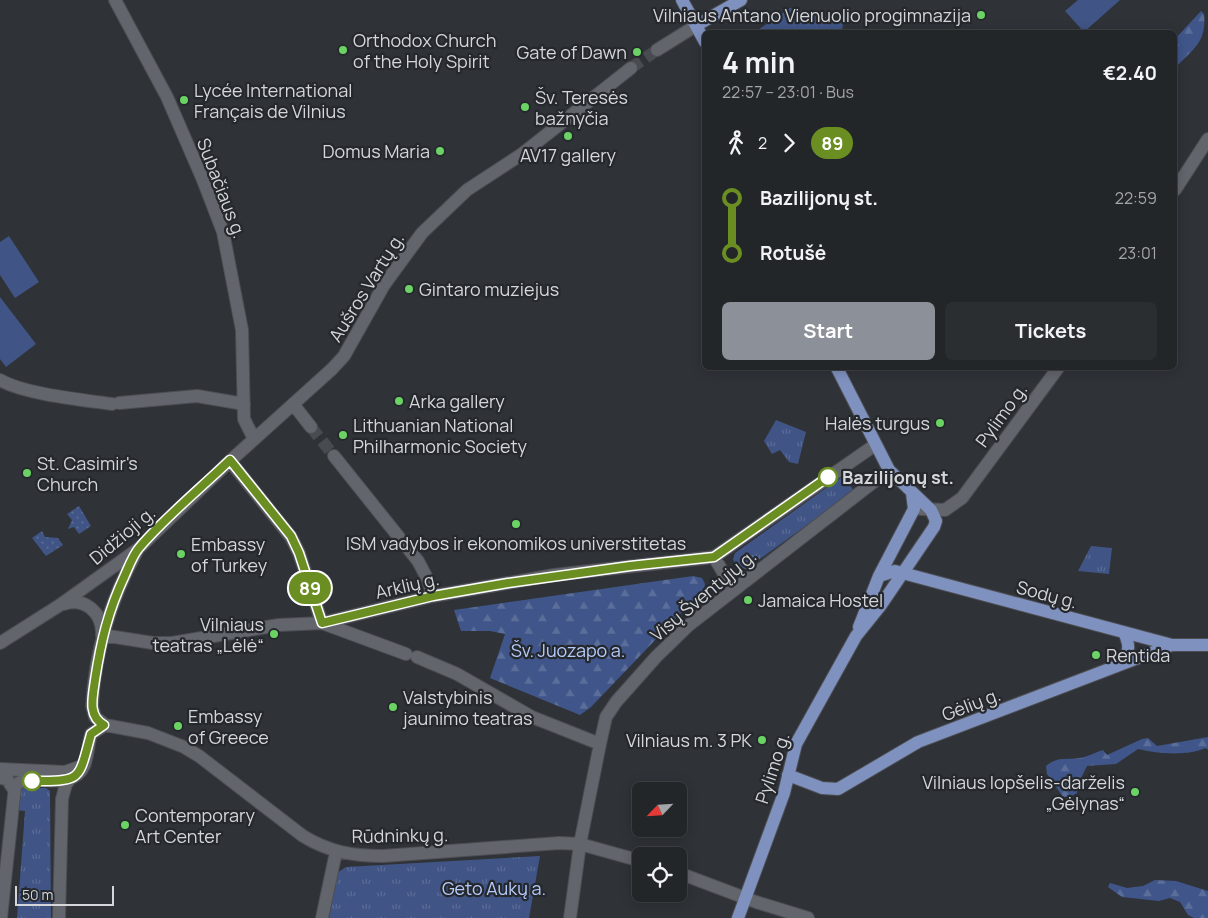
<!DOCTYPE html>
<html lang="en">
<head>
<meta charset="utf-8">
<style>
	:root { --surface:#232629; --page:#2b2e31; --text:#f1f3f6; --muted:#a3a5a8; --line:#404346; --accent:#8c9099 }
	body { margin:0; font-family:Manrope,sans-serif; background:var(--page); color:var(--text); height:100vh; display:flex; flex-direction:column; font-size:19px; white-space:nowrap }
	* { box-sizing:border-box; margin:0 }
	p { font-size:16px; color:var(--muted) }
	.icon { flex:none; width:28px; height:28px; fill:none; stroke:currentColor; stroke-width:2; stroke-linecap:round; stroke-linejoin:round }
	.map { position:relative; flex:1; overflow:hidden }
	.panel { position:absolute; left:702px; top:30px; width:475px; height:340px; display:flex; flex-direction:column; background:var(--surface); border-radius:8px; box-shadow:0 2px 12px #0003,0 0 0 1px var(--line) }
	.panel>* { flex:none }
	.badge { padding:0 10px; border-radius:16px; font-size:18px; line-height:32px }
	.needle { width:32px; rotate:245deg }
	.buttons { position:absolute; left:632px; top:782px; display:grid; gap:10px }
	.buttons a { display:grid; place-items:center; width:55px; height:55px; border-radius:8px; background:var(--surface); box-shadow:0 2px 12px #0003,0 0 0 1px var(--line); font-size:25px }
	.scale { position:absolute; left:15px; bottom:12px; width:99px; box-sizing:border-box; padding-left:5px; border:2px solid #d4d6d9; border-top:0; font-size:14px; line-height:18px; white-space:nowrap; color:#d4d6d9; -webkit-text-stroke:4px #25282d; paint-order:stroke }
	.map>.badge { position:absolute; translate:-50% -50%; box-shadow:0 0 0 2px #fff }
	.legs { display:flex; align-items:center; gap:8px; height:55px; padding:0 20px; font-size:16px }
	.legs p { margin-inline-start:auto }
	.summary { display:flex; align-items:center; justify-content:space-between; height:85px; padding:0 20px }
	h1 { font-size:28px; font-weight:700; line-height:38px }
	.primary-button { display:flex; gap:10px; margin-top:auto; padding:10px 20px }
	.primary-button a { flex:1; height:58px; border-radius:8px; background:var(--accent); color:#fff; font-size:20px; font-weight:700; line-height:58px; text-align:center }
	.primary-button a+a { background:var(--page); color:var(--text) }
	ul { padding:0 20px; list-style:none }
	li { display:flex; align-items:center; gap:18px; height:55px; font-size:19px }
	li i { display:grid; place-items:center; width:8px; height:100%; margin:0 6px; background:currentColor }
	li i::after { content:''; width:12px; height:12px; margin:-6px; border:4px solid; border-radius:50%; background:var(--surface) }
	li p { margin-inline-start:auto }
	li:first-child i { background:linear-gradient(#0000 50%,currentColor 0) }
	li:last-child i { background:linear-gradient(currentColor 50%,#0000 0) }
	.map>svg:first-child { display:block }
	.grass { fill:url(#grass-dots) }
	.forest { fill:url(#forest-firs) }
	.park { fill:url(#park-tufts) }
	.garden { fill:#405586 }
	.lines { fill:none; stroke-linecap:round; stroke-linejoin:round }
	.minor-tunnel { stroke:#484b4f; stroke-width:12; stroke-dasharray:12 6; stroke-linecap:butt }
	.minor-casing { stroke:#4c4e53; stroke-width:14 }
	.major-casing { stroke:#4c4e53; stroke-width:14 }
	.minor { stroke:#63656c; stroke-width:12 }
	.major { stroke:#7f91be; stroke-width:12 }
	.line-1-casing { stroke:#fff; stroke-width:11 }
	.line-1 { stroke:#6b8e23; stroke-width:8 }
	.poi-dot { fill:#6ad363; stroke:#25282d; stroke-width:2 }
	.stop-1-dot { fill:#fff; stroke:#6b8e23; stroke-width:2.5 }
	.labels { text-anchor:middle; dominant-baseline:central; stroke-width:4.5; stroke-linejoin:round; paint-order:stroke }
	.poi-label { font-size:18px; fill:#d4d6d9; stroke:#25282d; text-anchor:start }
	.street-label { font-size:18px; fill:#d4d6d9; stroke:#25282d }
	.stop-label { font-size:18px; font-weight:bold; fill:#d4d6d9; stroke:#25282d; text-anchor:start }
	.park-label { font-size:18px; fill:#b6cbfb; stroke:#25282d }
</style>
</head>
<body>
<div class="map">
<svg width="1208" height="918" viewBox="0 0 1208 918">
	<defs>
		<pattern id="grass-dots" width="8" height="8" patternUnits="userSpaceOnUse" patternTransform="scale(1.25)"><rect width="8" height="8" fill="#405586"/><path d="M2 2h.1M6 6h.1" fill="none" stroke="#5b6d96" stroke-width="1.8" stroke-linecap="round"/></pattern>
		<pattern id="forest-firs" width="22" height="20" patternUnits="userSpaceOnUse" patternTransform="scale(1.25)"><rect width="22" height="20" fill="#40568a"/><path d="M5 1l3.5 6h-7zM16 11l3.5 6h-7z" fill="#5b6e9a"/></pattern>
		<pattern id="park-tufts" width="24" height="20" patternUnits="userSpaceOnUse" patternTransform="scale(1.25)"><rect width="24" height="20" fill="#405586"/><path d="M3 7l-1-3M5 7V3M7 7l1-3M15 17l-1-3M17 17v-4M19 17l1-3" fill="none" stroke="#5b6d96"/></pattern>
	</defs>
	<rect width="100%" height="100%" fill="#2f3237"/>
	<path class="grass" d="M79 506 91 526 79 534 74 527 68 529 72 520 67 514Z
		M42 531 45 537 58 538 63 545 46 556 32 538Z"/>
	<path class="forest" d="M1201 11 1204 14C1207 42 1193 49 1175 68V39Z
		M693 576 702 578 705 584 704 589 591 707 580 715 490 678 505 634 490 631H461L454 610Z
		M1208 737V750L1206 748C1186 756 1159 754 1138 749L1116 764 1087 766 1079 782 1077 793 1070 797H1063L1047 774 1046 766C1057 756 1067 760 1080 758 1087 757 1096 752 1103 750L1107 755 1142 739 1148 738 1157 746Z
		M1155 880 1176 881 1208 891V918H1194L1188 915 1180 902 1170 898 1159 901 1122 897 1108 887 1110 883 1127 888 1143 886Z"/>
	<path class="park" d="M790 8 843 22 842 32H755Z
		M776 420 806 432 798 464 789 462 780 450 772 454 764 441Z
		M843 476 854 491 746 569 736 566 733 559 735 553Z
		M1091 546 1112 548 1109 574 1078 571Z
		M21 788H46L50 791 51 918H17L25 811 15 810 17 792Z
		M540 856 529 918H329L337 873 346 867Z"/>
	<path class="garden" d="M1078 0H1120L1084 32 1065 11Z
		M9 236 39 282 15 298 0 275V242Z
		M0 297 36 344 6 367 0 359Z
		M513 869 528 870 524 904 509 902Z"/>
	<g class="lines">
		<path class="minor-tunnel" d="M631 68 657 50
			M311 427 334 456"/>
		<g class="minor-casing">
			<path id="minor" d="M115 0 167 97 203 180 223 232 242 330 244 419 254 439
				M657 50 697 25
				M1175 190 1208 139
				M0 380C24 394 84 400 112 404
				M119 403 197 396 244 404
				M293 404 311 427
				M334 456 418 561 428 580 433 596
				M230 461 291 537 299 553 322 623
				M921 509 945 510 962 498 1058 368
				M137 551C111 599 95 651 92 706L95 717 105 725 148 733 184 747 199 756 303 836C329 852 353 856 383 856L559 843 580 844 641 861
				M714 557 875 445
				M714 557 733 589
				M64 604C84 597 102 612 102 633
				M322 623 406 654
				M102 635 153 643H172L279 625 322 623 433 596 554 575 714 557
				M0 643 60 605 138 549 230 461 332 369 344 356 384 285 422 233 467 190 522 154 631 68
				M417 657 457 674 532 717 600 744
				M0 769 65 772 79 767
				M0 778 7 779 14 790
				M679 873 756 902 808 918
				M1 918 15 786C30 769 70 795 84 766 88 756 88 745 91 734L105 725
				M59 918 62 799 66 784 71 778
				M322 918 336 852
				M570 918 580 844 600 744 606 717 616 702 656 657 689 625 889 470"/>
		</g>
		<g class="major-casing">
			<path id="major" d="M682 0 705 42
				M697 25 741 0
				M879 576 895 571 1172 645H1208
				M859 627 879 576 914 509 912 493
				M1121 663C1130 651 1130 646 1124 632
				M788 775 822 788 838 789 918 742 1172 645
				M738 918 784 793 796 744 856 636 881 605 934 527 936 521 931 510 889 470 837 368"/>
		</g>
		<use href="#minor" class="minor"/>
		<use href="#major" class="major"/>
	</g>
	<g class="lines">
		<g class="line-1-casing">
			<path id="line-1" d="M32 781C83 781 78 781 91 734L104 725C87 716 93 696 95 680 101 641 108 611 125 575 129 566 133 555 139 548 164 518 201 488 230 460L291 536 299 553 322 623 433 596 508 583 630 566 714 557 828 477"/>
		</g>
		<use href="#line-1" class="line-1"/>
	</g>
	<g class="poi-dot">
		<circle cx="981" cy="15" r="5"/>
		<circle cx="343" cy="50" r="5"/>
		<circle cx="637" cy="52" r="5"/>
		<circle cx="184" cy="100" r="5"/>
		<circle cx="525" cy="107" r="5"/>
		<circle cx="568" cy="136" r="5"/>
		<circle cx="440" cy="151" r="5"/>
		<circle cx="409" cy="289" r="5"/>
		<circle cx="399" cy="401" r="5"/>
		<circle cx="940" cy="423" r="5"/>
		<circle cx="343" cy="435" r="5"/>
		<circle cx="27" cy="473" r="5"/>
		<circle cx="516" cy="524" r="5"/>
		<circle cx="181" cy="554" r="5"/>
		<circle cx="748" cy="600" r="5"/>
		<circle cx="274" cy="634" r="5"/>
		<circle cx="1096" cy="655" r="5"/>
		<circle cx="393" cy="707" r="5"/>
		<circle cx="178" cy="726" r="5"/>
		<circle cx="762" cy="740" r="5"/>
		<circle cx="1135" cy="792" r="5"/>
		<circle cx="125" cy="825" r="5"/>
	</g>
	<g class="stop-1-dot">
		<circle cx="828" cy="477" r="9"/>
		<circle cx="32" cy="781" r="9"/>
	</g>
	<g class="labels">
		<g class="poi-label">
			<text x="971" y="15" text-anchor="end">Vilniaus Antano Vienuolio progimnazija</text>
			<text x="353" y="40">Orthodox Church<tspan x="353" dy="21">of the Holy Spirit</tspan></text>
			<text x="627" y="52" text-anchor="end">Gate of Dawn</text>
			<text x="194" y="90">Lycée International<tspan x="194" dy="21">Français de Vilnius</tspan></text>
			<text x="535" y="97">Šv. Teresės<tspan x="535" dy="21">bažnyčia</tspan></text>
			<text x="430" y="151" text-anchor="end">Domus Maria</text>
			<text x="568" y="155" text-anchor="middle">AV17 gallery</text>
			<text x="419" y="289">Gintaro muziejus</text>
			<text x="409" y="401">Arka gallery</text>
			<text x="930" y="423" text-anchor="end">Halės turgus</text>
			<text x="353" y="425">Lithuanian National<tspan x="353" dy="21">Philharmonic Society</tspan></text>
			<text x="37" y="463">St. Casimir's<tspan x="37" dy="21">Church</tspan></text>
			<text x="516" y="543" text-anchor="middle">ISM vadybos ir ekonomikos universtitetas</text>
			<text x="191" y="544">Embassy<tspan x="191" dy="21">of Turkey</tspan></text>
			<text x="758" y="600">Jamaica Hostel</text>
			<text x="264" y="624" text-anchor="end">Vilniaus<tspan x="264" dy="21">teatras „Lėlė“</tspan></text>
			<text x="1106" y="655">Rentida</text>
			<text x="403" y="697">Valstybinis<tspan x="403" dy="21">jaunimo teatras</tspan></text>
			<text x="188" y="716">Embassy<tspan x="188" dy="21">of Greece</tspan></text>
			<text x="752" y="740" text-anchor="end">Vilniaus m. 3 PK</text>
			<text x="1125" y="782" text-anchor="end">Vilniaus lopšelis-darželis<tspan x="1125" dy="21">„Gėlynas“</tspan></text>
			<text x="135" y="815">Contemporary<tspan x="135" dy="21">Art Center</tspan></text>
		</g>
		<g class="street-label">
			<text transform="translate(222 188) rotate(69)">Subačiaus g.</text>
			<text transform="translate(366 287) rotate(-58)">Aušros Vartų g.</text>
			<text transform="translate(1001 415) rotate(-54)">Pylimo g.</text>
			<text transform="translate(122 535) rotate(-40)">Didžioji g.</text>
			<text transform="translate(407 585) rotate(-13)">Arklių g.</text>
			<text transform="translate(1047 594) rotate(15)">Sodų g.</text>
			<text transform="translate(703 595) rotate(-40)">Visų Šventųjų g.</text>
			<text transform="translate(971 704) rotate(-21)">Gėlių g.</text>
			<text transform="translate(772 768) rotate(-72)">Pylimo g.</text>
			<text transform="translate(400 835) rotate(-1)">Rūdninkų g.</text>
		</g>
		<g class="stop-label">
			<text x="842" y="477">Bazilijonų st.</text>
		</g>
		<g class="park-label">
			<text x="568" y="650">Šv. Juozapo a.</text>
			<text x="494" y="888">Geto Aukų a.</text>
		</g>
	</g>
</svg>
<div class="buttons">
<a><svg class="needle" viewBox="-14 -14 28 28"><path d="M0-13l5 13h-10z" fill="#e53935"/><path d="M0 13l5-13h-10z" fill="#a3a5a8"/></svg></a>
<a><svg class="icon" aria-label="locate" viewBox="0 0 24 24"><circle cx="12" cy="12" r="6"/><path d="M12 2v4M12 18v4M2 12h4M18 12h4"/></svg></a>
</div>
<div class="scale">50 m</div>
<b class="badge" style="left:310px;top:588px;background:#6b8e23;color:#fff">89</b>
<section class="panel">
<div class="summary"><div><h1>4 min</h1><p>22:57 – 23:01 · Bus</p></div><b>€2.40</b></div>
<div class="legs"><svg class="icon" aria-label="walk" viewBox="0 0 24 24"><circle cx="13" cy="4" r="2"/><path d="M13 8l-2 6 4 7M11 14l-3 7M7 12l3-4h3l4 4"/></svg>2<svg class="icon" aria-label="forward" viewBox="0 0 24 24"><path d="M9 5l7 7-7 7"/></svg><b class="badge" style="background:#6b8e23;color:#fff">89</b></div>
<ul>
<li><i style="color:#6b8e23"></i><b>Bazilijonų st.</b><p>22:59</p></li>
<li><i style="color:#6b8e23"></i><b>Rotušė</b><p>23:01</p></li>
</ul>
<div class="primary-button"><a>Start</a><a>Tickets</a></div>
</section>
</div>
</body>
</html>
